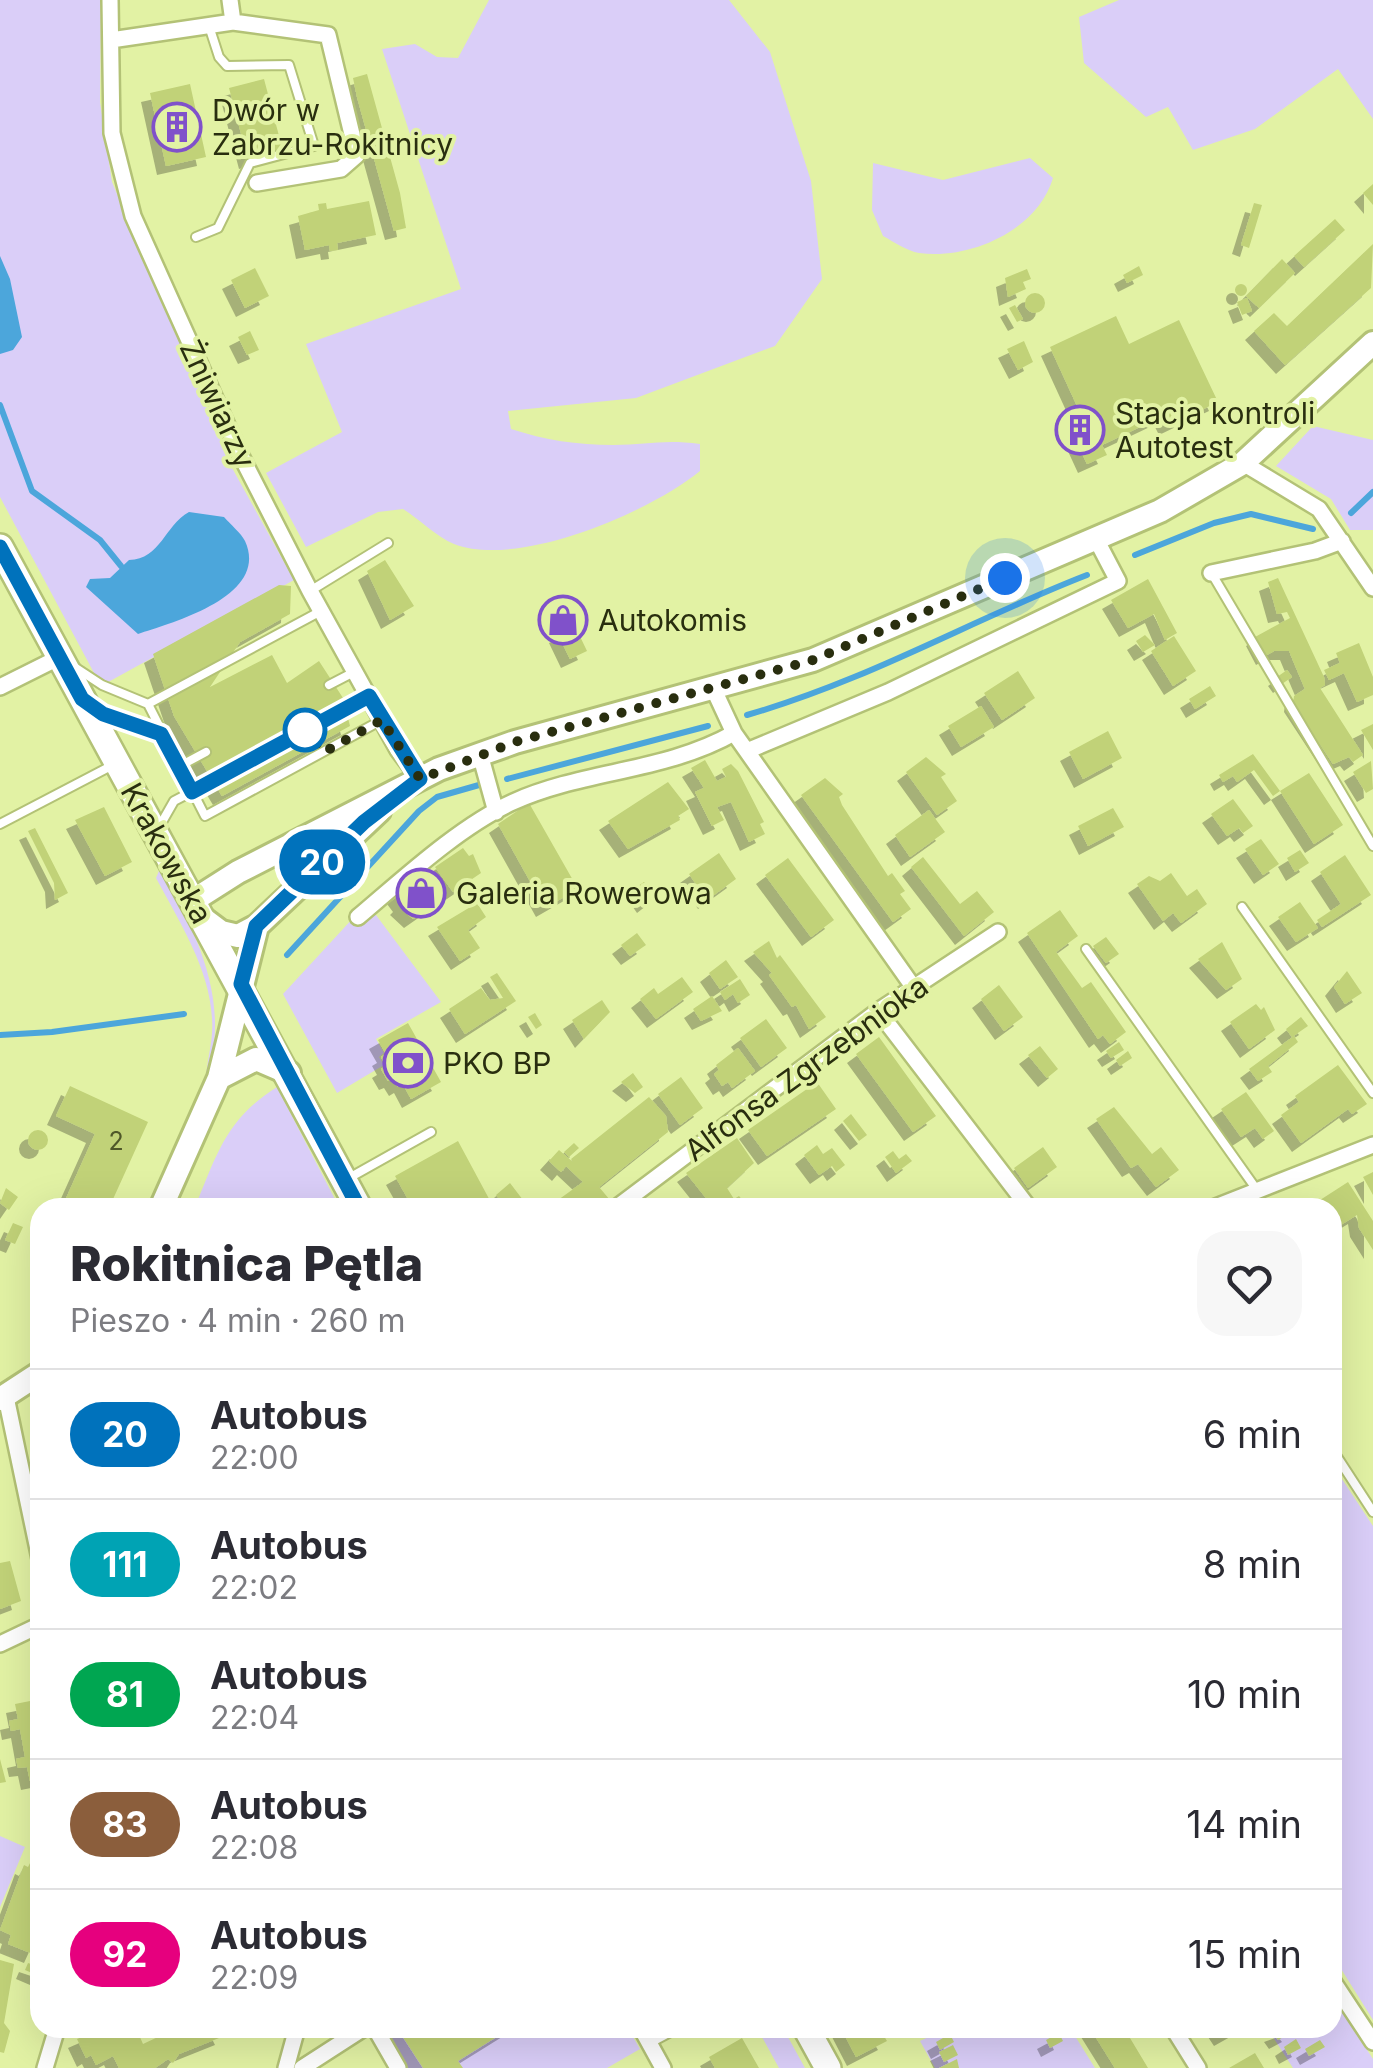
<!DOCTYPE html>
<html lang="pl">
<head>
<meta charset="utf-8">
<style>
	:root { --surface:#fff; --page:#f7f7f7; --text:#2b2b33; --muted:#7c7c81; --line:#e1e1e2 }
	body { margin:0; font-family:Inter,sans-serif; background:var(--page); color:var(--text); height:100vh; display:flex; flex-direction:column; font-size:38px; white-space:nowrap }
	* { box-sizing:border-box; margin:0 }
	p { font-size:32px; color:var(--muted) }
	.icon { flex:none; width:55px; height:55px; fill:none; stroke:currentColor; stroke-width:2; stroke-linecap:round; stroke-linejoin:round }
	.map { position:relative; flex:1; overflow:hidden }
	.details { position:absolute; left:30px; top:1198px; width:1312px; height:840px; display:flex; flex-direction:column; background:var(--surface); border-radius:30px; box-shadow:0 10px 40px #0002 }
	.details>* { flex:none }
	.badge { padding:0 20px; border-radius:32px; font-size:35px; line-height:65px }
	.you { position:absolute; width:50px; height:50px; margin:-25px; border:8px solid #fff; border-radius:50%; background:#1a73e8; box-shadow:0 0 0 15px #1a73e833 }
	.map>.badge { position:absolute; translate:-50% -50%; box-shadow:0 0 0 5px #fff }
	.round { display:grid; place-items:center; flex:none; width:105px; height:105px; border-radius:30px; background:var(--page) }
	.overview { display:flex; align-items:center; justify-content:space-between; height:170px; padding:0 40px }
	h1 { font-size:48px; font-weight:800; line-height:75px }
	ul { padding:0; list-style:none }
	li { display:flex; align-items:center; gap:30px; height:130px; padding:0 40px; border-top:2px solid var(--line) }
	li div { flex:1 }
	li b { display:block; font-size:38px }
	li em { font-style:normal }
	li .badge { min-width:110px; font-weight:700; text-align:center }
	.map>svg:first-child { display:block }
	.green { fill:#dacef8 }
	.water { fill:#4ca6db }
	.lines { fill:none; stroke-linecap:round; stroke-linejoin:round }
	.stream { stroke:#4ca6db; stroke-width:6 }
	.building { fill:#c1d278; filter:url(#shadow) }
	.lane-casing { stroke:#b3c276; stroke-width:12 }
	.street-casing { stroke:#b3c276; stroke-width:20 }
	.secondary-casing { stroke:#b3c276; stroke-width:28 }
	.primary-casing { stroke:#b3c276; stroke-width:30 }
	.lane { stroke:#fff; stroke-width:8 }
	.street { stroke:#fff; stroke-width:15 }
	.secondary { stroke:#fff; stroke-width:22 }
	.primary { stroke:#fff; stroke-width:25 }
	.line-casing { stroke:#fff; stroke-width:22 }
	.line { stroke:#0072bc; stroke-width:15 }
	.walk { stroke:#292e0f; stroke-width:10; stroke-dasharray:0 18 }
	.stop-dot { fill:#fff; stroke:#0072bc; stroke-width:5 }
	.labels { text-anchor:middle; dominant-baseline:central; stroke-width:8; stroke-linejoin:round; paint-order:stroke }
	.number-label { font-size:25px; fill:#4f5729 }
	.poi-label { font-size:30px; fill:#292e0f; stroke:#e2f2a4; text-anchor:start }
	.street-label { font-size:30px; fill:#292e0f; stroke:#e2f2a4 }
</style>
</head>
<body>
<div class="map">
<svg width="1373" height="2068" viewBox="0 0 1373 2068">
	<defs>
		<filter id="shadow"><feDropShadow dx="-9" dy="9" stdDeviation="0" flood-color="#0004"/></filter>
	</defs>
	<rect width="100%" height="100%" fill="#e2f2a4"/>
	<path class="green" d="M0 0H101L100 102 112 182 231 466 294 580 101 686 0 497Z
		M489 0H729L770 52 811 181 822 279 775 346 636 398 508 411 511 429C545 440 577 445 613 445 647 445 663 439 700 444V471C650 512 518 569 454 544 437 537 419 519 403 509L378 512 306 547 266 473 342 432 306 344 461 289 382 49 415 44 437 57 458 58Z
		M1119 0H1373V119L1338 69 1255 129 1193 150 1168 107 1146 117 1084 63 1079 17Z
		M1030 158 1053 178C1038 229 972 260 919 253 907 251 894 242 883 236L872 210 873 163 943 180Z
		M1313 426 1373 440V530H1350L1331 499 1276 466Z
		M161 866C197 937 232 1000 206 1081 206 1062 214 1040 212 1019 210 969 179 921 156 878Z
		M367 903 441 1002 376 1039 384 1053 379 1057 384 1065 337 1093 283 994Z
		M277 1087 339 1207H195C217 1154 226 1119 277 1087Z
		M1332 1464 1373 1526V2020L1333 1956Z
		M0 1836 25 1847 0 1907Z
		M1333 1997 1373 2059V2068H1293L1267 2028H1332Z
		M383 2028H628L640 2049 607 2068H408Z
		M757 2028H783L805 2068H779Z
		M947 2028H1070L1095 2068H935L920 2041Z"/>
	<path class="water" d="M0 256 10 279 22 337 13 350 0 354Z
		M189 512 224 517C230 524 241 533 245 541 270 596 174 622 138 634L86 587 90 579 110 578 129 560C161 559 164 526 189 512Z"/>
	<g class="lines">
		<path class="stream" d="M0 405 32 491 100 540 121 566
			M1351 513 1373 492
			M1135 555 1214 523 1251 514 1313 529
			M747 715C869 680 971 620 1087 575
			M507 779 708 726
			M287 955 419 811 437 797 479 785
			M0 1035 52 1032 184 1014"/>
	</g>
	<path class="building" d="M367 74 400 193 406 228 394 231 357 97 353 78Z
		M264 79 283 151 248 160 229 88Z
		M190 84 206 157 166 166 150 93Z
		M1373 184V205L1363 193Z
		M369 201 376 235 337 243 338 250 330 251 329 245 305 250 298 216 319 210 318 204 326 203 327 209Z
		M1254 203 1262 205 1249 248 1241 245Z
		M1335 219 1345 230 1304 267 1294 256Z
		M1373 244 1371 288 1285 365 1254 331 1274 313 1287 326Z
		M1282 259 1295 273 1259 308 1246 296Z
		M1139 266 1143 275 1127 283 1123 275Z
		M255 268 269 296 245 308 231 280Z
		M1027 269 1031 279 1023 282 1026 289 1008 297 1005 278Z
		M1235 290a6 6 0 1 1 12 0a6 6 0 1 1-12 0Z
		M1025 303a10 10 0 1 1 20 0a10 10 0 1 1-20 0Z
		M1247 298 1252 311 1242 315 1237 302Z
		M1015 305 1023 319 1017 322 1009 308Z
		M1116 316 1129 344 1179 320 1218 402 1168 426 1163 416 1102 445 1107 455 1087 464 1064 414 1078 408 1050 347Z
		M250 331 259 350 247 355 238 337Z
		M1024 341 1033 362 1018 370 1007 349Z
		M385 560 414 606 390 620 367 571Z
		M1278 578 1324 677 1325 685 1320 688 1363 755 1353 762 1349 757 1333 764 1293 703 1294 696 1305 689 1289 651H1274L1265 656 1255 637 1290 618 1287 612 1277 614 1268 582Z
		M1148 579 1177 633 1165 640 1154 614 1128 628 1111 600Z
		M279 585 291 586 290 614 240 642 210 687 272 655 287 683 319 661 343 698 350 726 222 796 174 716 153 654Z
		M575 626 587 651 570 659 558 634Z
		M1145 635 1155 645 1143 652 1136 641Z
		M1174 636 1196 671 1173 686 1151 651Z
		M1359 643 1373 677V695L1357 702 1344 673 1329 680 1324 670 1340 663 1336 653Z
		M1287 670 1292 677 1282 684 1277 677Z
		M1018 671 1035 698 1002 720 984 693Z
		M1210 686 1216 696 1195 709 1189 699Z
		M981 706 994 727 961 747 948 726Z
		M1373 724V750L1361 730Z
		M1108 731 1122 758 1083 779 1069 752Z
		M1253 754 1280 791 1309 773 1343 825 1314 844 1280 791 1273 796 1254 770 1237 782 1233 776 1223 782 1219 775Z
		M926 757 946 774 941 777 957 801 937 815 906 772Z
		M705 760 717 781 726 777 722 769 731 764 738 771 764 822 760 824 765 834 749 842 731 802 717 807 724 820 712 826 695 792 704 788 691 768Z
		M1371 761 1373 789 1366 793 1353 772Z
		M825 778 843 794 839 797 842 805 888 876 892 873 905 891 900 894 911 909 893 922 801 795Z
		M668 782 689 809 678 816 680 820 628 849 608 821Z
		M1233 799 1253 826 1243 833 1239 828 1227 836 1211 814Z
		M529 803 578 889 545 908 498 824Z
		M104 807 132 862 105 876 75 820Z
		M1113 808 1124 827 1088 846 1078 826Z
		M929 810 945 832 910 857 895 835Z
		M35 828 68 893 55 900 54 883 28 831Z
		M1261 839 1279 864 1263 875 1245 849Z
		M463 848 469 856 473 854 481 873 453 892 435 867Z
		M1300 850 1309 863 1295 872 1287 858Z
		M719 853 736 879 707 900 689 874Z
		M1345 855 1371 895 1322 927 1317 920 1341 904 1320 872Z
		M923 857 960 904 977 891 994 912 964 936 911 867Z
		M788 858 834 920 811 937 765 875Z
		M1171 873 1187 896 1197 889 1207 904 1181 923 1173 913 1163 921 1137 884 1149 876 1160 881Z
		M426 874 443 898 413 919 399 906 402 903 396 895Z
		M644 882 655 897 646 904 635 888Z
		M1300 902 1318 928 1296 942 1278 917Z
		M477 903 486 917 468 930 480 948 460 961 437 927Z
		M1060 910 1078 936 1056 952 1082 988 1091 982 1126 1032 1110 1044 1103 1035 1098 1039 1027 933Z
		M637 933 646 945 630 956 621 945Z
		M1106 937 1119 954 1106 963 1093 946Z
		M769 941 777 958 780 955 826 1017 809 1029 796 1005 792 1007 769 975 772 973 753 952Z
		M1222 942 1242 979 1226 990 1198 959Z
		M726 960 738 977 720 989 709 973Z
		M1347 971 1362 993 1345 1004 1334 987Z
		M497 973 516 1001 465 1034 449 1009 481 988 490 1000 503 998 490 977Z
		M682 977 693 992 656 1019 640 999 654 988 658 994Z
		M740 979 750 995 738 1003 733 994 725 1000 720 992Z
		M999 985 1023 1017 1004 1031 981 999Z
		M712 996 722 1011 701 1021 693 1009Z
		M602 1000 610 1012 584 1039 572 1020Z
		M1256 1004 1261 1010 1264 1007 1275 1030 1249 1049 1230 1022Z
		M535 1013 542 1025 536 1029 528 1017Z
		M1301 1017 1308 1026 1292 1037 1286 1029Z
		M766 1019 787 1048 761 1067 740 1038Z
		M408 1023 441 1082 411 1099 403 1084 398 1087 393 1079 388 1081 381 1069 386 1066 381 1057 386 1054 378 1040Z
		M1294 1036 1298 1042 1268 1066 1272 1072 1258 1081 1249 1069Z
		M879 1037 936 1116 913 1132 856 1054Z
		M1119 1042 1124 1050 1111 1058 1106 1051Z
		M1040 1046 1058 1069 1047 1078 1028 1055Z
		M738 1048 755 1071 732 1088 728 1082 722 1086 714 1074 719 1070 716 1065Z
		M1128 1051 1132 1058 1120 1066 1116 1060Z
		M1338 1065 1367 1104 1352 1114 1348 1109 1301 1143 1281 1115 1299 1102 1295 1096Z
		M633 1073 643 1087 635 1093 621 1082Z
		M681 1077 703 1108 680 1125 658 1094Z
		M817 1082 836 1109 767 1156 748 1130Z
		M70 1086 148 1122 109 1208 63 1205 95 1134 56 1116Z
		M1246 1092 1274 1131 1263 1139 1255 1128 1241 1137 1221 1109Z
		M649 1097 666 1116 668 1132 599 1187 610 1200 601 1208H563L558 1200 583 1182 566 1166 561 1172 549 1161 559 1150 573 1162 571 1159Z
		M1114 1107 1152 1154 1161 1147 1179 1170 1156 1187 1138 1164 1131 1168 1096 1119Z
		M851 1114 867 1135 859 1141 843 1121Z
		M28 1140a10 10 0 1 1 20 0a10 10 0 1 1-20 0Z
		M737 1138 754 1163 727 1188 734 1199 739 1196 749 1208H714L686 1173Z
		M458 1141 494 1208H413L395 1176Z
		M574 1143 579 1148 569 1157 564 1152Z
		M817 1145 823 1154 832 1148 845 1165 836 1172 832 1166 819 1175 804 1155Z
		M1043 1147 1057 1167 1028 1188 1014 1168Z
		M893 1151 899 1159 906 1154 912 1161 896 1173 885 1157Z
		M1373 1172V1195L1363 1177Z
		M1348 1182 1373 1221V1250L1359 1228 1357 1215 1334 1229 1332 1208H1320L1317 1202Z
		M510 1183 523 1200 519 1204 522 1208H507L496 1195Z
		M6 1188 18 1197 9 1210 0 1203Z
		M13 1223 23 1227 15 1244 5 1240Z
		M10 1561 21 1601 0 1609V1563Z
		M40 1699V1779L30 1781 27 1767 18 1768 16 1759 25 1757 20 1729 11 1731 9 1721 18 1719 15 1704Z
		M0 1759 6 1782 0 1783Z
		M33 1857 40 1860V1911L33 1940 38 1943 33 1954 8 1944 11 1935 0 1930 24 1865 28 1867Z
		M0 1960 14 1964 4 2023 10 2031 4 2053 0 2052Z
		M28 1963 40 1967 39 1976 25 1970Z
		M102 2028H136L143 2044 177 2028H220L224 2036 179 2054 173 2063 168 2059 155 2068H119L113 2056 96 2065 91 2055 86 2058 77 2039Z
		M397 2028H511L458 2061 463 2068H423Z
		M841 2028H879L887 2041 856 2057Z
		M1090 2028H1124L1148 2068H1115Z
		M1217 2028H1239L1223 2037Z
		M1287 2028 1291 2033 1278 2040 1273 2033Z
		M1059 2033 1063 2041 1050 2048 1046 2040Z
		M950 2034 954 2042 940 2050 936 2042Z
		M742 2038 759 2068H715L709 2057Z
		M1296 2039 1301 2048 1288 2055 1284 2047Z
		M1320 2040 1325 2047 1309 2056 1305 2049Z
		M953 2045 958 2055 944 2062 939 2052Z
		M1255 2053 1264 2068H1229Z
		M957 2059 959 2068H939Z"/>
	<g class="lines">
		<g class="lane-casing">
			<path id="lane" d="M196 237 218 228 250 163 314 146 289 65 227 66 219 57 209 26
				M1212 574 1373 846
				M310 591 388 543
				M76 668 102 685 148 704 205 816 380 721
				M329 685 356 671
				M148 704 321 611
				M342 710 369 696
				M99 712 161 734
				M178 767 206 752
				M0 824 113 765
				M158 829 174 801 220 777
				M1242 907 1373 1093
				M1086 949 1257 1190
				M349 1178 431 1132
				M1332 1449 1373 1512
				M650 2043 678 2028"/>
		</g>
		<g class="street-casing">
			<path id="street" d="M110 0 112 133 133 216 240 454 310 591 398 750 420 779
				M230 0 233 22
				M111 40 233 22 328 35 357 155 341 169 257 183
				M1243 463 1319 509 1373 588
				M1211 573 1315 551 1342 541
				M0 687 60 657
				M714 690 734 733 914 988
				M747 751 888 692 1118 581 1096 539
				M480 754 496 812
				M358 917C403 879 460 826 513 802 584 770 665 772 734 733
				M878 1011 1029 1208
				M616 1208 878 1011 998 932
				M1213 1208 1373 1145
				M6 1397 40 1559
				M0 1644 40 1625
				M1332 1980 1373 2042
				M375 2028 398 2068
				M641 2028 663 2068
				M1173 2028 1198 2068
				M45 2068 57 2028
				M286 2068 297 2028
				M302 2068 364 2028"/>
		</g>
		<g class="secondary-casing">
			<path id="secondary" d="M194 900 238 872 439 769 515 742 813 660 1160 511 1243 463 1373 343
				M205 920 221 932 238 936 257 926 379 811
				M219 1078 256 1059 289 1073
				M161 1208 219 1078 257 926
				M0 1399 40 1373"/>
		</g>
		<g class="primary-casing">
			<path id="primary" d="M0 547 359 1208
				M806 2028 828 2068"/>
		</g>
		<use href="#lane" class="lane"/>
		<use href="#street" class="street"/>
		<use href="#secondary" class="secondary"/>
		<use href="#primary" class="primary"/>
	</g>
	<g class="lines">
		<g class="line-casing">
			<path id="line" d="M0 547 82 699 103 714 161 734 192 792 369 696 420 779 364 822 256 926 241 984 359 1208"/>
		</g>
		<use href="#line" class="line"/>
		<path class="walk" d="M305 730 324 752 382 720 420 779 515 742 813 660 1005 578"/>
	</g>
	<defs>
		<g id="building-ring" transform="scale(2.5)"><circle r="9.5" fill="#e2f2a4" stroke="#8051ca" stroke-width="1.5"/><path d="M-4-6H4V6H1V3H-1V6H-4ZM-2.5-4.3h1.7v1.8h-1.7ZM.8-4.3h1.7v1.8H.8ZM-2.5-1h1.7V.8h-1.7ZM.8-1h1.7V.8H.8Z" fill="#8051ca"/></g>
		<g id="shop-ring" transform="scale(2.5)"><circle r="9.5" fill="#e2f2a4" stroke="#8051ca" stroke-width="1.5"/><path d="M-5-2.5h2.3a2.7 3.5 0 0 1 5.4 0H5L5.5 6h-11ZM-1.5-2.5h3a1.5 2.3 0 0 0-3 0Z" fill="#8051ca"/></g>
		<g id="bank-ring" transform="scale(2.5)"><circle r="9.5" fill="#e2f2a4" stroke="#8051ca" stroke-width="1.5"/><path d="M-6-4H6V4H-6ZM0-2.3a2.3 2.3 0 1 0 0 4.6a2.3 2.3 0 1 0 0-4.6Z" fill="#8051ca"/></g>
	</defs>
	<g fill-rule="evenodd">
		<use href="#building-ring" x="177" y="127"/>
		<use href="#building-ring" x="1080" y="430"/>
		<use href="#shop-ring" x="563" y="620"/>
		<use href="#shop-ring" x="421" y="893"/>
		<use href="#bank-ring" x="408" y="1063"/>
	</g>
	<circle class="stop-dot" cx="305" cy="730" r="20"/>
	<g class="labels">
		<g class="number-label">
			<text x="116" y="1141">2</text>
		</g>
		<g class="poi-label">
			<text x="212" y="110">Dwór w<tspan x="212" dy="34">Zabrzu-Rokitnicy</tspan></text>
			<text x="1115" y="413">Stacja kontroli<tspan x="1115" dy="34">Autotest</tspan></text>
			<text x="598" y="620">Autokomis</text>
			<text x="456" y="893">Galeria Rowerowa</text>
			<text x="443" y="1063">PKO BP</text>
		</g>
		<g class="street-label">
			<text transform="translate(218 404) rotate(65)">Żniwiarzy</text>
			<text transform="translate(167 853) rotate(61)">Krakowska</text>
			<text transform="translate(806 1068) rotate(-36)">Alfonsa Zgrzebnioka</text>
		</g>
	</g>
</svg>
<div class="you" style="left:1005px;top:578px"></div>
<b class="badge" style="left:322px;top:862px;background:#0072bc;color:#fff">20</b>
<section class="details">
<div class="overview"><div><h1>Rokitnica Pętla</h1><p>Pieszo · 4 min · 260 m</p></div><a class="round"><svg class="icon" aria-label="heart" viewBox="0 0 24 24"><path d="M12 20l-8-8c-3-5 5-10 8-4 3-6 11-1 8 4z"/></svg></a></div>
<ul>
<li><span class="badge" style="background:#0072bc;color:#fff">20</span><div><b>Autobus</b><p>22:00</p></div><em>6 min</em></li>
<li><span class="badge" style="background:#00a3b4;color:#fff">111</span><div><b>Autobus</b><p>22:02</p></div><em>8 min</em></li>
<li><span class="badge" style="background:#00a651;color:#fff">81</span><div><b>Autobus</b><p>22:04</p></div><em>10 min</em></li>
<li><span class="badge" style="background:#8b5e3c;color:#fff">83</span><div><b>Autobus</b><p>22:08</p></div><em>14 min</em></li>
<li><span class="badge" style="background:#e6007e;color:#fff">92</span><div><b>Autobus</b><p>22:09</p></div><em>15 min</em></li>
</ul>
</section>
</div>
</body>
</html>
